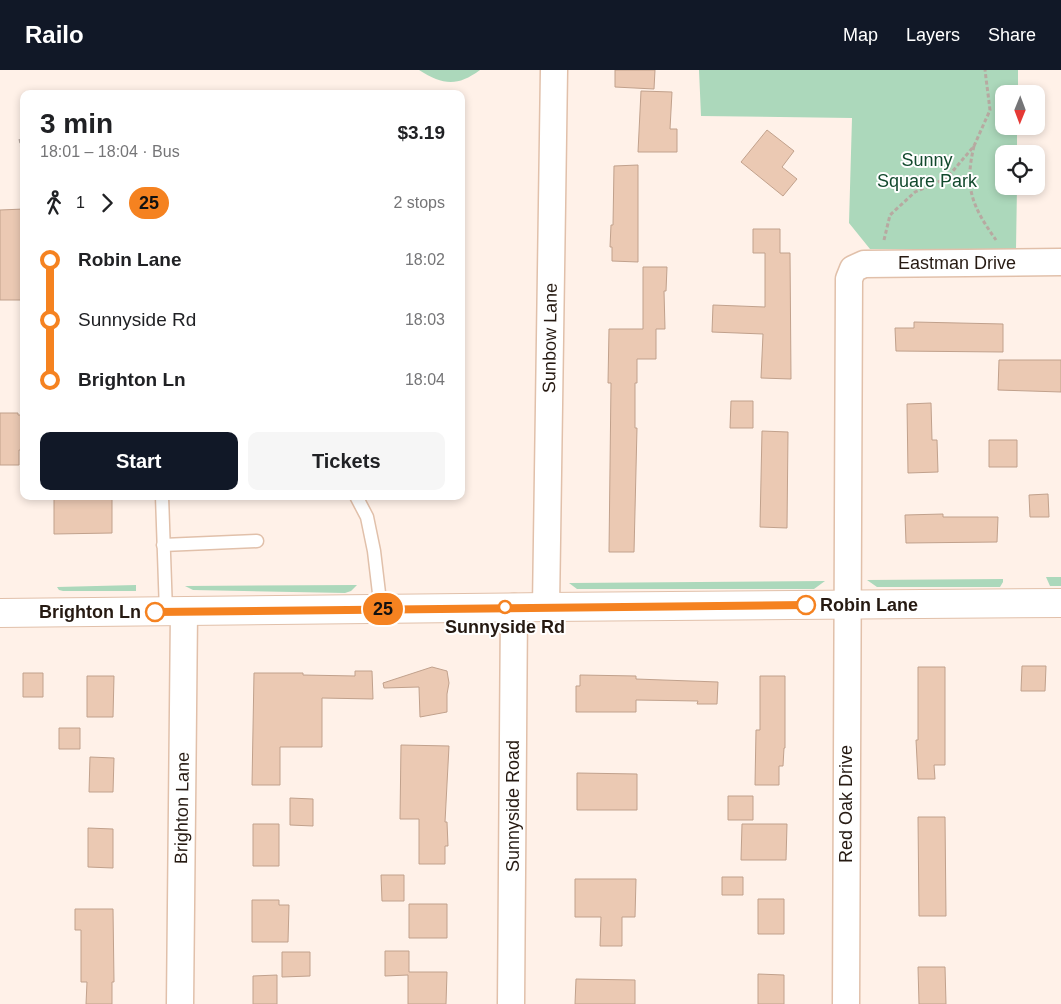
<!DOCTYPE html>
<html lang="en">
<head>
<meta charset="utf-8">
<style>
	:root { --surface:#fff; --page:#f6f6f6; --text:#202124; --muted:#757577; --accent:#111827 }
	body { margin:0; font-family:Arial,sans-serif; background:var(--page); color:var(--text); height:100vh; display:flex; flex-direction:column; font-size:19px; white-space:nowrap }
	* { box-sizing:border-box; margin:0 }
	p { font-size:16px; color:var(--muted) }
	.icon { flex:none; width:28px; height:28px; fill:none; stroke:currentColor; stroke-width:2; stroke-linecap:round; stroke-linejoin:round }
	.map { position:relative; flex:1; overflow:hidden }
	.panel { position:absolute; left:20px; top:20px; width:445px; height:410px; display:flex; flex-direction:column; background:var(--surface); border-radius:10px; box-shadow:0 2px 8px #0003 }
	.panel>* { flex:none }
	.badge { padding:0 10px; border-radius:16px; font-size:18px; line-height:32px }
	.needle { width:32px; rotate:181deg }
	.fabs { position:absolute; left:995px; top:15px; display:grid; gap:10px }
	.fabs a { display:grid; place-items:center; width:50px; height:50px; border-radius:10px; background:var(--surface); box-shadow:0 2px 8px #0003; font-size:25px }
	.map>.badge { position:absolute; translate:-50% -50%; box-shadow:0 0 0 2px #fff }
	.legs { display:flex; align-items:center; gap:8px; height:55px; padding:0 20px; font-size:16px }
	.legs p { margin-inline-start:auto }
	.head { display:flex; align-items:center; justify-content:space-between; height:85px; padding:0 20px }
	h1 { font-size:28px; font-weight:700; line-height:38px }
	.cta { display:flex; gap:10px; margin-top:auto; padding:10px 20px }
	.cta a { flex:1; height:58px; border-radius:10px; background:var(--accent); color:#fff; font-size:20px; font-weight:700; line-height:58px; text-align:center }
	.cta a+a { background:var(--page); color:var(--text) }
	ul { padding:0 20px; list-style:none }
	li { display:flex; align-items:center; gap:18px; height:60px; font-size:19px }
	li i { display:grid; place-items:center; width:8px; height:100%; margin:0 6px; background:currentColor }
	li i::after { content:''; width:12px; height:12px; margin:-6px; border:4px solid; border-radius:50%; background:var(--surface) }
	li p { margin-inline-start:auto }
	li:first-child i { background:linear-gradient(#0000 50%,currentColor 0) }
	li:last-child i { background:linear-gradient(currentColor 50%,#0000 0) }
	header { display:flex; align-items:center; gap:30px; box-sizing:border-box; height:70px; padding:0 25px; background:var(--accent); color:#fff }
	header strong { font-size:24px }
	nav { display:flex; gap:28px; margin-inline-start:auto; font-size:18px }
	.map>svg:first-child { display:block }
	.green { fill:#acd8bb }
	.building { fill:#ebc9b3; stroke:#c1a18c }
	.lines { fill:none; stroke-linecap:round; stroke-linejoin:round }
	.lane-casing { stroke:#e1c0aa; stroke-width:15 }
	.street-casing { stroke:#e1c0aa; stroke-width:29 }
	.secondary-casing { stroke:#e1c0aa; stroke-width:30 }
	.path { stroke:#b7a9a1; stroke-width:3; stroke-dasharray:4 2.5; stroke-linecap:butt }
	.lane { stroke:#fff; stroke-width:12 }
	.street { stroke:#fff; stroke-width:26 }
	.secondary { stroke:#fff; stroke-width:28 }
	.line-1-casing { stroke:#fff; stroke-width:11 }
	.line-1 { stroke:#f58220; stroke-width:8 }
	.stop-1-dot { fill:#fff; stroke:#f58220; stroke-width:2.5 }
	.labels { text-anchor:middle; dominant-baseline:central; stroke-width:4; stroke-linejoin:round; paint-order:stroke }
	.park-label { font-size:18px; fill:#12492d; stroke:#fff }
	.street-label { font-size:18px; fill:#261a12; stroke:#fff }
	.stop-label { font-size:18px; font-weight:bold; fill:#261a12; stroke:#fff; text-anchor:start }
</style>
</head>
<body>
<header>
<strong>Railo</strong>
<nav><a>Map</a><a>Layers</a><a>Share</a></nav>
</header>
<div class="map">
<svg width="1061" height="934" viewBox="0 0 1061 934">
	<rect width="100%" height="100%" fill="#fff1e8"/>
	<path class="green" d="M419 0H480C457 17 443 15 419 0Z
		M699 0H1018V24H1004V56H1017V84H1004V116H1017L1016 179H870L849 153 852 48 701 46Z
		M1046 507H1061V516H1050Z
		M1003 509V512L1000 517H877L867 510Z
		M825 511 814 519H577L569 513Z
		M136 515V521H63L59 520 57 517Z
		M357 515 351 521 345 523 193 520 185 516Z"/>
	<path class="building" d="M615 0H655L654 19 615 17Z
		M641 21 672 22 670 59H677V82H638Z
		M767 60 794 81 782 97 797 109 783 126 741 92Z
		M638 95V192L612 191V177H610L611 155H613L614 96Z
		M24 139V230H0V140Z
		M753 159H780V183H790L791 309 761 308 763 264 712 262 713 235 765 237V183H753Z
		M643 197H667L666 221H664L665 259H656V289H637V313H635V358H637L634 482H609L611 313H608L609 259H643Z
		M914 252 1003 254V282L896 281 895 258H914Z
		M999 290H1061V322L998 320Z
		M731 331H753V358H730Z
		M931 333 932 370H937L938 402 908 403 907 334Z
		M0 343H18V345H24V380H19V395H0Z
		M762 361 788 362 787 458 760 457Z
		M989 370H1017V397H989Z
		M1048 424 1049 447H1030L1029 425Z
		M54 426H112V463L54 464Z
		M943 444V447H998L997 472 906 473 905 445Z
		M1022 596H1046L1045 621H1021Z
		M432 597 447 601 449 613 447 624V642L420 647 419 617 384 618 383 613Z
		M918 597H945V695H934L935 709H918L916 670H918Z
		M355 601H372L373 629 322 628V677H280V715H252L254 603H303V605L355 606Z
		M23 603H43V627H23Z
		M580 605 636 606V609L718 612 717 634H697L698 631 636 630V642H576V616H580Z
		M87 606H114L113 647H87Z
		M760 606H785V678H784L783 696H779V715H755L756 660H760Z
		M59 658H80V679H59Z
		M401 675 449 676 445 752H447L448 776H445V794H419V749H400Z
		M90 687 114 688 113 722H89Z
		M577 703 637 704V740H577Z
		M728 726H753V750H728Z
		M290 728 313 729V756L290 755Z
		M918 747H945L946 846H919Z
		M253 754H279V796H253Z
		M742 754H787L786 790H741Z
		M88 758 113 759V798L88 797Z
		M381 805H404V831H382Z
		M722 807H743V825H722Z
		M575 809H636L635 847H622V876H600L601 847H575Z
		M758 829H784V864H758Z
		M252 830H279V835H289L288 872H252Z
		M409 834H447V868H409Z
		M75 839H113L114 912H112V934H86L87 912H81V860H75Z
		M385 881H409V902H447L446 934H408V905L385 906Z
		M282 882H310V906L282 907Z
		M918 897H945L946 934H919Z
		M758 904 784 905V934H758Z
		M277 905V934H253V906Z
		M576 909 635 910V934H575Z"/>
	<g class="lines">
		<g class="lane-casing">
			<path id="lane" d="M162 426 166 542
				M356 426 367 447 374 481 381 540
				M163 475 257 471"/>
		</g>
		<g class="street-casing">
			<path id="street" d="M546 537 554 0
				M180 934 184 542
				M511 934 514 537
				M846 934 849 209 853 199 864 194 1061 192"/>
		</g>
		<g class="secondary-casing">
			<path id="secondary" d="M0 543 546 537 1061 533"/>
		</g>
		<path class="path" d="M20 69 22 79 24 82
			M974 76C964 118 972 136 996 170
			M884 170 890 145 915 122 947 108 974 76 990 40 985 0"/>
		<use href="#lane" class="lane"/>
		<use href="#street" class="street"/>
		<use href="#secondary" class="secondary"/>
	</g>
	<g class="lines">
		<g class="line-1-casing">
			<path id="line-1" d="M155 542 806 535"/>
		</g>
		<use href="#line-1" class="line-1"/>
	</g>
	<g class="stop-1-dot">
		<circle cx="806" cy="535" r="9"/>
		<circle cx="505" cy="537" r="6"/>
		<circle cx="155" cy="542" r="9"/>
	</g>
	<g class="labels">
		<g class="park-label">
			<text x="927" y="90">Sunny<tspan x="927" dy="21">Square Park</tspan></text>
		</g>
		<g class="street-label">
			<text x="957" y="193">Eastman Drive</text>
			<text transform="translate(550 268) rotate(-89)">Sunbow Lane</text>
			<text transform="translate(846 734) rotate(-90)">Red Oak Drive</text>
			<text transform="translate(513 736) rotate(-90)">Sunnyside Road</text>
			<text transform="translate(182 738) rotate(-89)">Brighton Lane</text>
		</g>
		<g class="stop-label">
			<text x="820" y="535">Robin Lane</text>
			<text x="141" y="542" text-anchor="end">Brighton Ln</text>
			<text x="505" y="557" text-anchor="middle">Sunnyside Rd</text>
		</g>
	</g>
</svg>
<div class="fabs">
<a><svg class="needle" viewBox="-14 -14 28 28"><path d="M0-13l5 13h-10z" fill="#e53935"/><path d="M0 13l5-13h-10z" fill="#757577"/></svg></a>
<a><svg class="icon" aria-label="locate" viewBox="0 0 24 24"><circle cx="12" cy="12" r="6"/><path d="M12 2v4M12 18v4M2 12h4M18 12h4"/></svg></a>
</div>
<b class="badge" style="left:383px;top:539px;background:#f58220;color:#111">25</b>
<section class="panel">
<div class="head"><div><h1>3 min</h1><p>18:01 – 18:04 · Bus</p></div><b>$3.19</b></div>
<div class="legs"><svg class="icon" aria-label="walk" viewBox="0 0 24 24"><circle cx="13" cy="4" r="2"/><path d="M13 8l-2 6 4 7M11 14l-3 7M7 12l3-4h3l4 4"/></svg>1<svg class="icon" aria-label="forward" viewBox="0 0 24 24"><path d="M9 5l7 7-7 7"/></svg><b class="badge" style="background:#f58220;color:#111">25</b><p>2 stops</p></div>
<ul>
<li><i style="color:#f58220"></i><b>Robin Lane</b><p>18:02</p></li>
<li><i style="color:#f58220"></i><span>Sunnyside Rd</span><p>18:03</p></li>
<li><i style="color:#f58220"></i><b>Brighton Ln</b><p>18:04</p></li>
</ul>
<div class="cta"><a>Start</a><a>Tickets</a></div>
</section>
</div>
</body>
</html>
